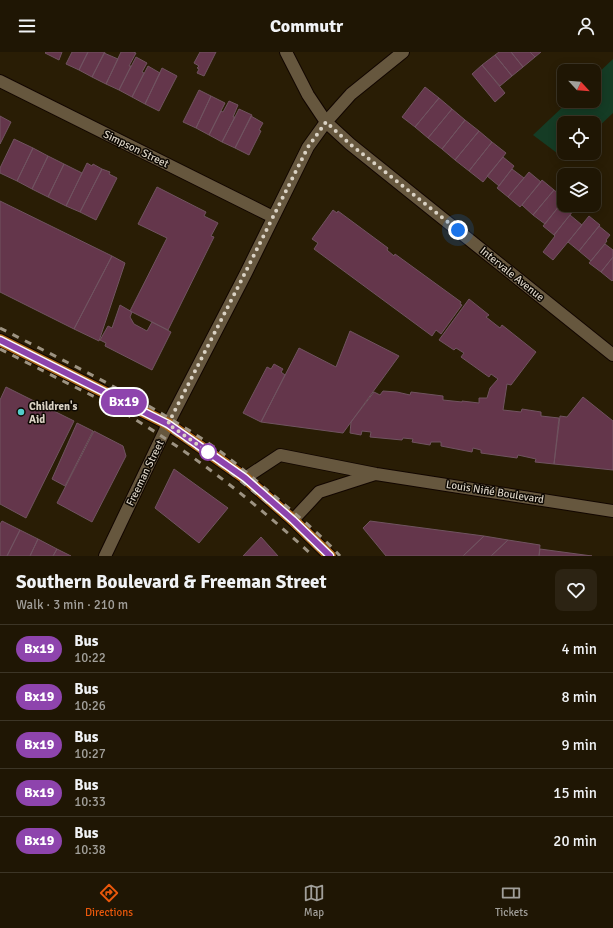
<!DOCTYPE html>
<html lang="en">
<head>
<meta charset="utf-8">
<style>
	:root { --surface:#1f1604; --page:#2c2313; --text:#f1f3f6; --muted:#a19f9a; --line:#3c3526; --accent:#ea580c }
	body { margin:0; font-family:Signika,sans-serif; background:var(--page); color:var(--text); height:100vh; display:flex; flex-direction:column; font-size:15px; white-space:nowrap }
	* { box-sizing:border-box; margin:0 }
	p { font-size:13px; color:var(--muted) }
	.icon { flex:none; width:22px; height:22px; fill:none; stroke:currentColor; stroke-width:2; stroke-linecap:round; stroke-linejoin:round }
	.map { position:relative; height:504px; overflow:hidden }
	.sheet { display:flex; flex-direction:column; background:var(--surface); flex:1 }
	.sheet>* { flex:none }
	.badge { padding:0 8px; border-radius:13px; font-size:14px; line-height:26px }
	.needle { width:26px; rotate:116deg }
	.tools { position:absolute; left:557px; top:12px; display:grid; gap:8px }
	.tools a { display:grid; place-items:center; width:44px; height:44px; border-radius:8px; background:var(--surface); box-shadow:0 2px 10px #0003,0 0 0 1px var(--line); font-size:20px }
	.you { position:absolute; width:20px; height:20px; margin:-10px; border:3px solid #fff; border-radius:50%; background:#1a73e8; box-shadow:0 0 0 6px #1a73e833 }
	.map>.badge { position:absolute; translate:-50% -50%; box-shadow:0 0 0 2px #fff }
	.round { display:grid; place-items:center; flex:none; width:42px; height:42px; border-radius:8px; background:var(--page) }
	.head { display:flex; align-items:center; justify-content:space-between; height:68px; padding:0 16px }
	h1 { font-size:19px; font-weight:700; line-height:30px }
	ul { padding:0; list-style:none }
	li { display:flex; align-items:center; gap:12px; height:48px; padding:0 16px; border-top:1px solid var(--line) }
	li div { flex:1 }
	li b { display:block; font-size:15px }
	li em { font-style:normal }
	li .badge { min-width:44px; font-weight:700; text-align:center }
	header { display:flex; justify-content:space-between; align-items:center; height:52px; padding:0 16px; background:var(--surface); font-size:18px; font-weight:700 }
	.dock { display:flex; justify-content:space-around; align-items:center; height:56px; border-top:1px solid var(--line); background:var(--surface); font-size:11px; color:var(--muted) }
	.dock a { display:grid; justify-items:center; gap:2px }
	.dock .current { color:var(--accent) }
	.map>svg:first-child { display:block }
	.green { fill:#153c25 }
	.building { fill:#64364b; stroke:#705360 }
	.lines { fill:none; stroke-linecap:round; stroke-linejoin:round }
	.minor-casing { stroke:#120600; stroke-width:14 }
	.major-casing { stroke:#120600; stroke-width:14 }
	.minor { stroke:#66573e; stroke-width:12 }
	.major { stroke:#ac6719; stroke-width:12 }
	.rail { stroke:#9d9382; stroke-width:3; stroke-dasharray:7 7; stroke-linecap:butt }
	.line-casing { stroke:#fff; stroke-width:9 }
	.line { stroke:#8e44ad; stroke-width:6 }
	.walk { stroke:#dad2c4; stroke-width:4; stroke-dasharray:0 7.2 }
	.poi-dot { fill:#53cdca; stroke:#0d0802; stroke-width:1.5 }
	.stop-dot { fill:#fff; stroke:#8e44ad; stroke-width:2 }
	.labels { text-anchor:middle; dominant-baseline:central; stroke-width:3; stroke-linejoin:round; paint-order:stroke }
	.street-label { font-size:11px; fill:#dad2c4; stroke:#0d0802 }
	.poi-label { font-size:11px; font-weight:bold; fill:#dad2c4; stroke:#0d0802; text-anchor:start }
</style>
</head>
<body>
<header><svg class="icon" aria-label="menu" viewBox="0 0 24 24"><path d="M4 6h16M4 12h16M4 18h16"/></svg>Commutr<svg class="icon" aria-label="person" viewBox="0 0 24 24"><circle cx="12" cy="8" r="4"/><path d="M4 21q1-7 8-7t8 7"/></svg></header>
<div class="map">
<svg width="613" height="504" viewBox="0 0 613 504">
	<rect width="100%" height="100%" fill="#291d05"/>
	<path class="green" d="M613 7V61L594 79V71H564V101H571L565 107 533 83 569 49H594V25Z"/>
	<path class="building" d="M46 0H62L59 8 45 1Z
		M72 0H88L79 18 66 12Z
		M88 0H105L92 25 79 18Z
		M121 0H133L136 1 129 14H131L119 38 106 32Z
		M200 0H216L204 24 197 21 199 17 197 16 199 14 194 11Z
		M499 0H511L523 15 512 24 495 3Z
		M511 0H530L535 5 523 15Z
		M530 0H541L535 5Z
		M104 1 118 7 106 32 92 25Z
		M495 3 512 24 500 34 482 13Z
		M136 5 147 11 142 20 144 21 132 45 119 38Z
		M482 13 505 41 495 50 472 22Z
		M148 14 160 21 145 52 132 45Z
		M162 16 177 24 159 59 145 52Z
		M425 35 439 46 415 75 402 65Z
		M199 38 211 44 196 76 183 70Z
		M211 44 225 51 209 83 196 76Z
		M439 46 452 57 428 86 415 75Z
		M229 49 238 53 233 65H235L222 90 209 83 221 59 223 60Z
		M239 57 252 63 235 96 222 90Z
		M452 57 465 68 442 97 428 86Z
		M0 64 11 70 0 92Z
		M251 64 263 71 259 78 261 79 249 103 235 96Z
		M465 68 479 79 455 108 442 97Z
		M479 79 492 90 469 119 455 108Z
		M14 87 33 96 17 129 0 121V116Z
		M492 90 506 101 483 130 469 119Z
		M33 96 48 104 32 137 17 129Z
		M48 104 64 112 48 145 32 137Z
		M503 105 514 114 499 134 487 124Z
		M87 111 92 114 93 112 102 117 80 160 66 154Z
		M64 112 82 121 66 154 48 145Z
		M102 117 110 120 109 122 117 126 96 168 80 160Z
		M512 117 524 126 508 145 497 136Z
		M529 120 541 130 520 155 508 145Z
		M542 128 554 138 533 163 522 153Z
		M157 135 206 160 204 164 218 171 211 184 214 185 168 278 130 259 167 186 138 172Z
		M554 138 564 146V148L545 172 533 163Z
		M564 148V153H575L577 154 554 183 543 174Z
		M0 149 112 204 74 277 0 240Z
		M333 158 337 161 338 159 388 196 387 198 394 204 395 202 461 250 460 252 462 253 441 282 436 278 432 284 314 197 318 191 312 187Z
		M570 163 582 173 553 208 543 200 555 184 554 183Z
		M589 164 600 173 579 199 568 190Z
		M599 174 610 183 606 188 607 189 591 209 579 199Z
		M605 192 613 198V205L601 220 589 211Z
		M112 204 125 211 99 289 74 277Z
		M613 205V228L612 229 601 220Z
		M469 247 489 263 486 265 500 276 502 273 536 300 511 333 507 332 503 358 521 360 522 357 541 360V364L559 366 554 412 535 410 536 407 518 403 517 406 481 401V398L473 396 472 400 441 394V390H431L430 393 412 390 413 387 403 386 402 388 370 385 371 380 362 379 361 383 350 381 351 370 374 340 380 343 383 339 397 340 410 343 411 340 443 344V348L462 350V349L479 351V346H487L490 336 498 327 491 322 489 325 461 305 464 301 456 296 454 298 439 288Z
		M120 253 132 260 130 265 134 272 147 279 152 270 171 280 152 318 105 294 106 291 100 288 108 274 112 276Z
		M350 279 399 304 343 381 261 370 299 296 336 315Z
		M274 312 283 317 281 320 285 323 261 370 243 361 267 315 271 317Z
		M6 335 74 369 26 466 0 452V348Z
		M583 345 613 369V418L554 412 560 364 567 365Z
		M77 371 93 379 65 434 52 427Z
		M94 379 123 394 126 404 92 470 57 451Z
		M174 417 228 456 199 491 155 456Z
		M2 469 20 478 7 504H0V472Z
		M370 469 484 484 463 504H386L363 476Z
		M20 478 38 487 30 504H7Z
		M484 484 508 488 491 504H463Z
		M261 485 278 504H243Z
		M38 487 57 497 53 504H30Z
		M508 488 540 493 539 504H491Z
		M57 497 71 504H53Z
		M540 497 592 504H539Z"/>
	<g class="lines">
		<g class="minor-casing">
			<path id="minor" d="M286 0 308 43 326 70 350 92 613 303
				M0 29 273 165
				M245 426 280 403 376 422 613 459
				M293 468 319 440 375 422
				M105 504 168 372 246 221 308 95 326 70 351 42 403 0"/>
		</g>
		<g class="major-casing">
			<path id="major" d="M0 288 168 372 245 426 293 468 330 504"/>
		</g>
		<use href="#minor" class="minor"/>
		<use href="#major" class="major"/>
		<path class="rail" d="M0 276C70 312 141 346 207 390 232 407 255 428 278 447 299 465 321 483 340 504
			M0 287 112 343 163 373 226 417 287 467 325 504
			M0 297C24 309 49 322 73 334 87 341 101 348 114 355 186 396 253 448 313 504"/>
	</g>
	<g class="lines">
		<g class="line-casing">
			<path id="line" d="M0 288 168 372 245 426 293 468 330 504"/>
		</g>
		<use href="#line" class="line"/>
		<path class="walk" d="M208 400 168 372 238 235 308 95 326 70 350 92 458 178"/>
	</g>
	<circle class="poi-dot" cx="21" cy="360" r="4"/>
	<circle class="stop-dot" cx="208" cy="400" r="8"/>
	<g class="labels">
		<g class="street-label">
			<text transform="translate(136 97) rotate(26)">Simpson Street</text>
			<text transform="translate(512 222) rotate(39)">Intervale Avenue</text>
			<text transform="translate(145 421) rotate(-64)">Freeman Street</text>
			<text transform="translate(495 440) rotate(9)">Louis Niñé Boulevard</text>
		</g>
		<g class="poi-label">
			<text x="29" y="354">Children's<tspan x="29" dy="13">Aid</tspan></text>
		</g>
	</g>
</svg>
<div class="tools">
<a><svg class="needle" viewBox="-14 -14 28 28"><path d="M0-13l5 13h-10z" fill="#e53935"/><path d="M0 13l5-13h-10z" fill="#a19f9a"/></svg></a>
<a><svg class="icon" aria-label="locate" viewBox="0 0 24 24"><circle cx="12" cy="12" r="6"/><path d="M12 2v4M12 18v4M2 12h4M18 12h4"/></svg></a>
<a><svg class="icon" aria-label="layers" viewBox="0 0 24 24"><path d="M12 4l9 5-9 5-9-5zM3 14l9 5 9-5"/></svg></a>
</div>
<div class="you" style="left:458px;top:178px"></div>
<b class="badge" style="left:124px;top:350px;background:#8e44ad;color:#fff">Bx19</b>
</div>
<section class="sheet">
<div class="head"><div><h1>Southern Boulevard &amp; Freeman Street</h1><p>Walk · 3 min · 210 m</p></div><a class="round"><svg class="icon" aria-label="heart" viewBox="0 0 24 24"><path d="M12 20l-8-8c-3-5 5-10 8-4 3-6 11-1 8 4z"/></svg></a></div>
<ul>
<li><span class="badge" style="background:#8e44ad;color:#fff">Bx19</span><div><b>Bus</b><p>10:22</p></div><em>4 min</em></li>
<li><span class="badge" style="background:#8e44ad;color:#fff">Bx19</span><div><b>Bus</b><p>10:26</p></div><em>8 min</em></li>
<li><span class="badge" style="background:#8e44ad;color:#fff">Bx19</span><div><b>Bus</b><p>10:27</p></div><em>9 min</em></li>
<li><span class="badge" style="background:#8e44ad;color:#fff">Bx19</span><div><b>Bus</b><p>10:33</p></div><em>15 min</em></li>
<li><span class="badge" style="background:#8e44ad;color:#fff">Bx19</span><div><b>Bus</b><p>10:38</p></div><em>20 min</em></li>
</ul>
</section>
<nav class="dock">
<a class="current"><svg class="icon" aria-label="directions" viewBox="0 0 24 24"><path d="M12 3l9 9-9 9-9-9zM9 14v-3h6M13 9l2 2-2 2"/></svg>Directions</a>
<a><svg class="icon" aria-label="map" viewBox="0 0 24 24"><path d="M3 6l6-2 6 2 6-2v14l-6 2-6-2-6 2zM9 4v14M15 6v14"/></svg>Map</a>
<a><svg class="icon" aria-label="tickets" viewBox="0 0 24 24"><path d="M3 7h18v10H3zM15 7v10"/></svg>Tickets</a>
</nav>
</body>
</html>
